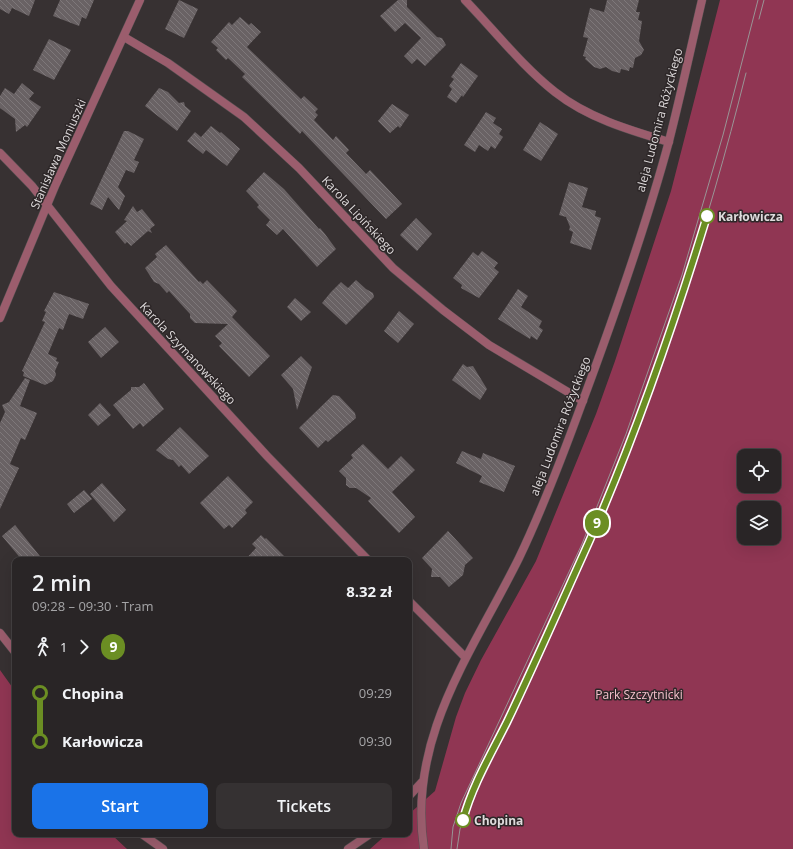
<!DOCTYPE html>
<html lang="en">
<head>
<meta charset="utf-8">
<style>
	:root { --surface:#292526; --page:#353132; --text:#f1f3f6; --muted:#a5a5a7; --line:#454243; --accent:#1a73e8 }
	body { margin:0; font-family:"Open Sans",sans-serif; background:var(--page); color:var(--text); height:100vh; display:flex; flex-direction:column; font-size:15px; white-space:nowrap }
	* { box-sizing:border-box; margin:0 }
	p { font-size:13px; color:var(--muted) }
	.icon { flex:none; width:22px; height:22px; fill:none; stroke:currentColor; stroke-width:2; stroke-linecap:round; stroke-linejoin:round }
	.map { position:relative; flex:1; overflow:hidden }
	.side { position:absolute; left:12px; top:557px; width:400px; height:280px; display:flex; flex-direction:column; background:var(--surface); border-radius:8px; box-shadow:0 4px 16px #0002,0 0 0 1px var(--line) }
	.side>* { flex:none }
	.badge { padding:0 8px; border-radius:13px; font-size:14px; line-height:26px }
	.tools { position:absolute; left:737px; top:449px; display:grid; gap:8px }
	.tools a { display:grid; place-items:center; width:44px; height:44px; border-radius:8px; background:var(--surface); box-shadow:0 4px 16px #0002,0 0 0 1px var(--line); font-size:20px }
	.map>.badge { position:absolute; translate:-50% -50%; box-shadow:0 0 0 2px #fff }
	.legs { display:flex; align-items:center; gap:6px; height:44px; padding:0 20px; font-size:13px }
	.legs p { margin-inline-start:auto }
	.headline { display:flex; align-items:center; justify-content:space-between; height:68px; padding:0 20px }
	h1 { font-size:22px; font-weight:600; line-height:30px }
	.cta { display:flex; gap:8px; margin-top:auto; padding:8px 20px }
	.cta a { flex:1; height:46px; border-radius:8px; background:var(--accent); color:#fff; font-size:16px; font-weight:600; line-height:46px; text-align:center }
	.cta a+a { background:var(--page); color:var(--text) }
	ul { padding:0 20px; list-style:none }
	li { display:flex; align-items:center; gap:14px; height:48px; font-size:15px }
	li i { display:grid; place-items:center; width:6px; height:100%; margin:0 5px; background:currentColor }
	li i::after { content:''; width:10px; height:10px; margin:-5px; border:3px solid; border-radius:50%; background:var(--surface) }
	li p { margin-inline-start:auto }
	li:first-child i { background:linear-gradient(#0000 50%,currentColor 0) }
	li:last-child i { background:linear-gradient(currentColor 50%,#0000 0) }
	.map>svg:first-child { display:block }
	.green { fill:#903653; fill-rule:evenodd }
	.building { fill:url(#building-back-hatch) }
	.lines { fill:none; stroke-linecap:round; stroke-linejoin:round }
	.minor-casing { stroke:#555051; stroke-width:9 }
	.tertiary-casing { stroke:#555051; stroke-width:9 }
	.minor { stroke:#9b5d6d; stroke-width:8 }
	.tertiary { stroke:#9b5d6d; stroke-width:8 }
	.tram { stroke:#999596; stroke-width:1 }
	.line-1-casing { stroke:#fff; stroke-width:9 }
	.line-1 { stroke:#6b8e23; stroke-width:6 }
	.stop-1-dot { fill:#fff; stroke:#6b8e23; stroke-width:2 }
	.labels { text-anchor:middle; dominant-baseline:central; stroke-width:3; stroke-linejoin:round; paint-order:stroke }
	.street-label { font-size:12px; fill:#dfdbdc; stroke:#2d2728 }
	.stop-label { font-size:12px; font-weight:bold; fill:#dfdbdc; stroke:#2d2728; text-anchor:start }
	.park-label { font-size:12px; fill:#f5c0cc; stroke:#2d2728 }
</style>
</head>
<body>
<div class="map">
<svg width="793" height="849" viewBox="0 0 793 849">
	<defs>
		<pattern id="building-back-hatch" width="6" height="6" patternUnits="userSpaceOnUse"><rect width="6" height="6" fill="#696264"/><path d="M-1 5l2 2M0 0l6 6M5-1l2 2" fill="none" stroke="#7e787a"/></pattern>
	</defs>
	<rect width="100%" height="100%" fill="#373132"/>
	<path class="green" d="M720 0H793V849H370L387 834H409V814L435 791 456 717 465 693 481 660 536 561 596 414 615 361 671 191ZM744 456H774V486H744ZM744 508H774V538H744Z
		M0 670 15 691V834H111L127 849H0Z"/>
	<path class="building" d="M0 0H35L29 16 12 8 9 14 0 9Z
		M60 0H94L86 19 82 17 79 26 53 16Z
		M179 0 198 9 184 38 165 29Z
		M398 0H407V7L437 37 442 38 446 45 425 66 417 59 412 64 404 56 421 38 405 23 395 32 380 16Z
		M607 0H639L636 12H640L638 20 642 21 639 41 644 50 641 55 635 58 633 68 630 67 629 71 621 69 620 73 612 71 606 67 600 69 594 67 585 59 586 57 583 56 588 38 583 37 590 8 604 12Z
		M240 17 249 25 251 23 261 32 247 47 301 99 304 96 318 109 315 112 318 115 314 120 333 140 336 136 349 150 346 153 366 174 370 170 402 204 386 219 302 131 300 134 242 77 245 74 228 58 226 60 216 50 218 48 211 42 229 22 232 25Z
		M49 39 71 50 54 80 33 70Z
		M461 63 478 76 463 97 462 95 456 103 447 97 452 89 449 86 454 79 451 77Z
		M22 83 34 93 29 99 41 107 27 127 25 125 16 132 15 119 0 108V96L5 88 14 94Z
		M159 88 168 92 179 103 184 102 185 106 191 111 177 131 145 106Z
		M392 104 409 115 400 128 398 126 390 133 378 121Z
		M486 112 496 118 493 123 502 129 499 134 503 137 495 149 491 146 488 151 479 145 475 152 464 145Z
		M540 122 558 134 541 161 523 150Z
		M211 126 220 133 221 132 240 149 227 166 206 150 203 154 187 141 195 132 201 137Z
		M124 131H128L144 139 134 160 139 162 134 173 126 170 118 187 125 196 119 210 108 197 102 210 90 204Z
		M264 172 284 189 319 229 320 228 325 234 336 249 317 267 283 229 277 235 266 225 270 220 257 207 259 205 246 191Z
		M569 182 588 188 582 207 596 211 595 216 601 218 591 250 570 243 573 232 569 230 570 227 566 217 559 215Z
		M133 206 137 212 142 209 155 225 150 229 152 233 148 231 131 246 127 242 125 244 115 232 127 221 124 220Z
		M416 218 432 234 417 251 400 235Z
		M166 245 199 282 200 281 203 284 207 280 237 311 232 317 270 356 249 377 219 346 222 343 215 336 228 324 195 323 190 318V314L169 291 167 293 159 284 154 282 145 268 157 257 155 254Z
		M482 251 498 263 494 268 499 272 479 298 461 288 462 285 453 278 473 252 478 256Z
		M356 280 366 289 373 293 374 297 346 325 322 303 331 292 341 282 348 288Z
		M518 289 528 296 521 307 542 321 539 327 543 330 537 340 531 336 530 339 498 319Z
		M54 292 89 304 83 319 69 314 63 330 59 328 48 354 57 358 56 361 59 362 55 371 56 375 53 381 45 385 23 376 24 372 22 371 45 322 42 321 46 312 44 311Z
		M295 298 311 312 301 321 287 307Z
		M399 311 414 324 398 343 384 331Z
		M105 327 119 342 101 358 88 342Z
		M301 356 312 367 297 410 293 389 281 375Z
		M463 364 467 367 473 366 487 389 480 400 452 380Z
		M25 378 30 380 20 406 37 413 25 440 21 438 10 464 19 468 0 509V423L5 412 2 405 9 402Z
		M144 383 164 409 143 427 140 423 133 429 113 405 131 390V387H139Z
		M333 395 339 396 355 413 356 418 328 442 326 440 318 448 299 428Z
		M100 403 111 415 98 426 88 415Z
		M180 427 209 456 189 474 181 465 179 467 173 460 168 459 156 450Z
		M363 444 388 469 401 456 415 470 392 492 415 517 399 533 368 501 371 498 356 488H350L346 485V478L339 471 353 458 351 455Z
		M462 451 481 459 483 453 515 466 504 492 479 482 482 476 456 463Z
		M228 476 253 502 245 510 247 513 232 528 229 525 224 529 200 503Z
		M102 483 126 510 114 522 90 494Z
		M84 490 92 499 74 513 67 504Z
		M15 525 43 560H22L2 536Z
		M448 531 473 558 465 565 463 575 449 587 440 577H431L432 569 422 558Z
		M261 535 265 539 266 538 288 560H245L256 548 252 544Z"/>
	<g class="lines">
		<g class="minor-casing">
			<path id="minor" d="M465 0C494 30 522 66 555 92 588 118 629 130 669 142
				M124 37 168 63 244 117 299 168 393 268 443 310 489 345 583 401
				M0 153 32 186 111 286 268 457 368 560
				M409 601 465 657
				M0 633 15 652
				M409 796 422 782
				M142 834 163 849
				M348 849 370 834"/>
		</g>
		<g class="tertiary-casing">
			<path id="tertiary" d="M0 318 55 186 140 0
				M424 849C407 737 472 653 519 558 543 508 563 455 582 403 614 317 645 230 669 141 681 94 691 47 702 0"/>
		</g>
		<use href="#minor" class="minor"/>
		<use href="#tertiary" class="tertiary"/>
		<path class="tram" d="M759 19 764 0
			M451 849 453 827 461 803 582 544 626 434 682 275 723 135 758 0
			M457 849 460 829 473 792C513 706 557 620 594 532 656 384 707 230 746 73"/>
	</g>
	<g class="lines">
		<g class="line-1-casing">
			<path id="line-1" d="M463 820C472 786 491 754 507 722 531 672 553 622 575 573 628 458 670 337 707 216"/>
		</g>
		<use href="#line-1" class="line-1"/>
	</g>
	<g class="stop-1-dot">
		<circle cx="707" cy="216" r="7"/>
		<circle cx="463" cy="820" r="7"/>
	</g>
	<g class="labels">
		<g class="street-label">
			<text transform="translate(659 120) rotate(-75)">aleja Ludomira Różyckiego</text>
			<text transform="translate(58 154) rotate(-66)">Stanisława Moniuszki</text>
			<text transform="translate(359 215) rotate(47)">Karola Lipińskiego</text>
			<text transform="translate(188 353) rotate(47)">Karola Szymanowskiego</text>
			<text transform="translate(560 426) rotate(-69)">aleja Ludomira Różyckiego</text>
		</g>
		<g class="stop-label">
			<text x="718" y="216">Karłowicza</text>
			<text x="474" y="820">Chopina</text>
		</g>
		<g class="park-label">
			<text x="639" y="694">Park Szczytnicki</text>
		</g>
	</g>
</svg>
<div class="tools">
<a><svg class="icon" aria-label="locate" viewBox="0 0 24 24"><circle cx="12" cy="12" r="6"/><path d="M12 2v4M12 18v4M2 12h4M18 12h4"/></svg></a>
<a><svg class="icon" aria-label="layers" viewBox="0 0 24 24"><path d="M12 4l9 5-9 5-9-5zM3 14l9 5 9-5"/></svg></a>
</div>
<b class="badge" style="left:597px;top:523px;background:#6b8e23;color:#fff">9</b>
<section class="side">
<div class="headline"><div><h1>2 min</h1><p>09:28 – 09:30 · Tram</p></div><b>8.32 zł</b></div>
<div class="legs"><svg class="icon" aria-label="walk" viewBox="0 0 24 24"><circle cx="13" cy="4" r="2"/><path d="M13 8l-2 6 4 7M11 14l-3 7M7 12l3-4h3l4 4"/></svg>1<svg class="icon" aria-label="forward" viewBox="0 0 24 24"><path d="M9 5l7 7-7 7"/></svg><b class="badge" style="background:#6b8e23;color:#fff">9</b></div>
<ul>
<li><i style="color:#6b8e23"></i><b>Chopina</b><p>09:29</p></li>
<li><i style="color:#6b8e23"></i><b>Karłowicza</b><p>09:30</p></li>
</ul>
<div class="cta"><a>Start</a><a>Tickets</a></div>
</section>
</div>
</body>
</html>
